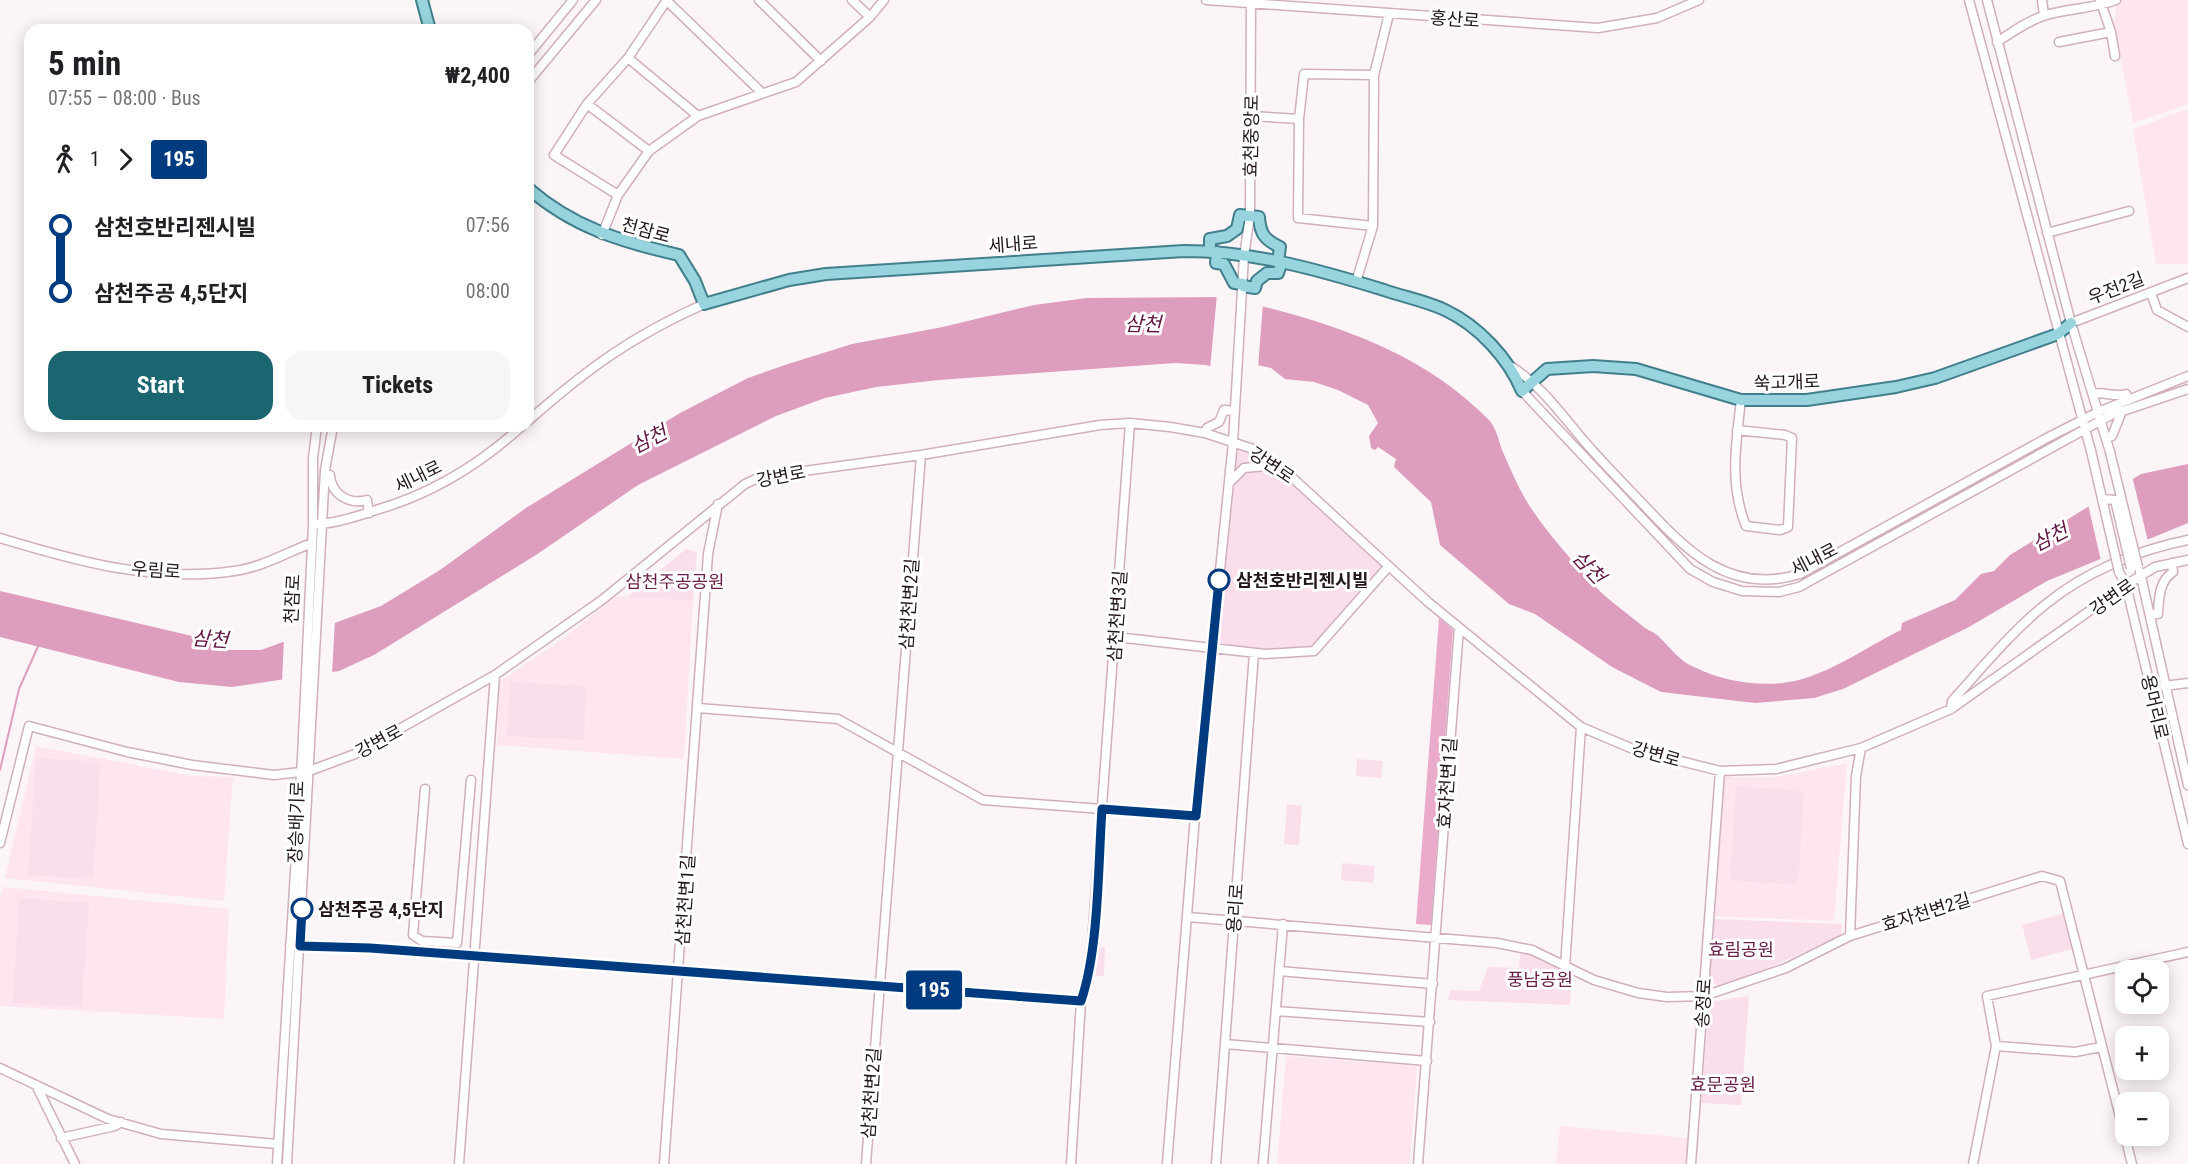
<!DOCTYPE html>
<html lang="en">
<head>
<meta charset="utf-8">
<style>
	:root { --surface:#fff; --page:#f6f6f6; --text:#202124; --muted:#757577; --accent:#1a6570 }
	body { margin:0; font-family:"Roboto Condensed","Noto Sans KR",sans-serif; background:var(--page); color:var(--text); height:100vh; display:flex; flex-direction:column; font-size:22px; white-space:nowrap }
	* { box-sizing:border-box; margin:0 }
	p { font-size:20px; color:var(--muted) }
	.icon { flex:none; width:33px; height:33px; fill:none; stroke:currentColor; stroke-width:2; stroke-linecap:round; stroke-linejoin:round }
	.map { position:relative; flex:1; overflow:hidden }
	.panel { position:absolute; left:24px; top:24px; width:510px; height:408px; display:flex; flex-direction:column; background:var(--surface); border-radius:18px; box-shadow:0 3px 15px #0003 }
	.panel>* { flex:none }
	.badge { padding:0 12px; border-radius:4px; font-size:21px; line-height:39px }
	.fabs { position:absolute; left:2115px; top:960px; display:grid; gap:12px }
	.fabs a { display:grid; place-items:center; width:54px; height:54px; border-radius:12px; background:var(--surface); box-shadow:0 3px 15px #0003; font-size:30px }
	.map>.badge { position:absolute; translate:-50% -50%; box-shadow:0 0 0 3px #fff }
	.legs { display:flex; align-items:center; gap:9px; height:66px; padding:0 24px; font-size:20px }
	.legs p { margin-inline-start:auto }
	.head { display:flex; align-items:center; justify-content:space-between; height:102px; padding:0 24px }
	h1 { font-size:33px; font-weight:700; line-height:45px }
	.action { display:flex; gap:12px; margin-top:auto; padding:12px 24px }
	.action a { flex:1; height:69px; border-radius:18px; background:var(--accent); color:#fff; font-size:24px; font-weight:700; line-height:69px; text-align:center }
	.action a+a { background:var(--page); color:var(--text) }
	ul { padding:0 24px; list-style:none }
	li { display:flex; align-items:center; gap:21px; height:66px; font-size:22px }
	li i { display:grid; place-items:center; width:9px; height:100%; margin:0 8px; background:currentColor }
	li i::after { content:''; width:15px; height:15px; margin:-8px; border:4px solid; border-radius:50%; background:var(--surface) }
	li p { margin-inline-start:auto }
	li:first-child i { background:linear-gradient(#0000 50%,currentColor 0) }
	li:last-child i { background:linear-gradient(currentColor 50%,#0000 0) }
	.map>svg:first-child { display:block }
	.built { fill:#fee5f0 }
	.green { fill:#fbdeeb }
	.forest { fill:#eaaac9 }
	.water { fill:#dd9dbd }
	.pier { fill:#fcf5f8 }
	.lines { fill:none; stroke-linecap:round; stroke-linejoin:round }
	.stream { stroke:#dd9dbd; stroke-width:2 }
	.minor-casing { stroke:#d0afbe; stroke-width:11 }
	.major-casing { stroke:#417f8c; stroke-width:14 }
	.minor { stroke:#fff; stroke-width:8 }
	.major { stroke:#97d4dd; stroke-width:10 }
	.minor-bridge-casing { stroke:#d0afbe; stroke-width:11; stroke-linecap:butt }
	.minor-bridge { stroke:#fff; stroke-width:8 }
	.line-1-casing { stroke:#fff; stroke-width:14 }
	.line-1 { stroke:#003b80; stroke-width:9 }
	.stop-1-dot { fill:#fff; stroke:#003b80; stroke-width:3 }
	.labels { text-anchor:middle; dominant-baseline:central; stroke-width:6; stroke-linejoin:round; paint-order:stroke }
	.street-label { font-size:18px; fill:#23171d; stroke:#fff }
	.stop-label { font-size:18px; font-weight:bold; fill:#23171d; stroke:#fff; text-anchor:start }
	.park-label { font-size:18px; fill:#671d48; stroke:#fff }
	.water-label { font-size:20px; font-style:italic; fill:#601642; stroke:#fff }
</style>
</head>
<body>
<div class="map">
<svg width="2188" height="1164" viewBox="0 0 2188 1164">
	<rect width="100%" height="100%" fill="#fcf5f8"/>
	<path class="built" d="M2117 0H2188V104L2133 123 2114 23Z
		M2188 109V264H2156L2133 129Z
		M616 596 693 601 684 759 497 745 499 682 565 637Z
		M36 746 192 776 233 777 224 901 5 878Z
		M1847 763 1834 921 1714 916 1724 777H1777Z
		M3 887 229 909 224 1019 0 1006V896Z
		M1286 1056 1417 1066 1410 1164H1277Z
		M1560 1126 1688 1138 1686 1164H1556Z"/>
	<path class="green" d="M1233 442 1269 460 1388 567 1314 651 1275 653 1213 648Z
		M686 549 697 552 693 601 627 597Z
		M510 682 586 686 584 740 507 736Z
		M36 758 101 762 93 879 28 875Z
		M1357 759 1383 761 1381 778 1356 776Z
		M1736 786 1804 791 1798 885 1730 880Z
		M1287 804 1302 806 1299 845 1284 844Z
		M1342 863 1375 866 1373 883 1341 880Z
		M19 898 89 903 82 1007 13 1003Z
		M2065 913 2075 948 2031 960 2022 925Z
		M1714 919 1842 924 1841 935 1732 985H1716L1709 979Z
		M1096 947H1105L1104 976H1094Z
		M1521 948 1572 970 1570 1005 1448 1000 1450 990 1479 991 1488 967 1519 968Z
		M1749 996 1741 1105 1701 1103 1709 1002Z"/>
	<path class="forest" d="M1439 618 1453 630 1431 925 1416 924Z"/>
	<path class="water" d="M1223 297C1320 319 1418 347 1490 421 1496 428 1499 441 1502 450 1511 470 1520 493 1533 511 1550 536 1570 558 1590 581 1605 598 1627 613 1645 628 1650 631 1656 633 1660 638 1671 648 1679 661 1694 667 1720 680 1752 686 1782 683 1821 680 1866 647 1901 630L1902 623 1955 600 1981 574 1994 571 2010 555 2141 474 2188 464V523L2047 581 1969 627 1843 689 1814 698 1755 703 1661 692 1612 667 1535 614 1509 604 1440 545 1431 502 1394 467 1396 459 1378 447 1375 450 1371 448 1369 436 1378 423 1368 405 1338 390 1314 382 1285 379 1271 368 1257 365 1237 375 1206 365 1175 363 939 380 876 387 825 398 776 416 638 485 536 555 374 655 339 671 232 687 179 682 0 637V591L205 639 225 650H261L381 606 440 570 526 508 680 413 748 378 788 364 852 344 943 327 1034 305 1087 298Z"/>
	<path class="pier" d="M1217 294 1263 303 1258 368 1237 378 1210 369Z
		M2132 476 2148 541 2101 561 2088 504Z
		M335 619 332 675 282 682 284 638Z"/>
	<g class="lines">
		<path class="stream" d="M0 770 19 689 39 644"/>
		<g class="minor-casing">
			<path id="minor" d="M759 0 821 61
				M852 0 870 17
				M1206 0 1598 28 1657 18 1699 0
				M1969 0 2091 451
				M1987 0 2071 323 2110 452
				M2042 0 2044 15
				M2100 0 2111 32 2115 56
				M667 1 762 93
				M1997 42C2012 32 2026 22 2043 16 2067 8 2093 9 2116 0
				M2059 42 2111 32
				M528 55 573 0
				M628 58 698 116
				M528 82 596 0
				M587 104 649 151
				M1252 116 1299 119
				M618 195 554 155 587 104 628 58 667 0
				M1373 226 1298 218 1299 119 1304 74 1374 75
				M2047 233 2129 211
				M602 235 618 195 649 151 698 116 796 82 870 17 884 0
				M1356 282 1373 226 1374 75 1389 14
				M2151 293 2157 310 2188 327
				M2071 323 2188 278
				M1512 367C1540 385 1558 410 1579 435 1598 458 1620 480 1641 502 1685 549 1728 596 1800 574L2045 439 2098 412 2188 376
				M1522 391 1690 569 1713 582 1742 591 1779 592 1799 587 2111 415 2188 389
				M2093 394C2105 391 2114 398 2126 394L2129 400
				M528 421C587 369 632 336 704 304
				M1737 430 1785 435 1792 438 1788 527 1780 530 1746 526C1729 485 1736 443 1741 400
				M1205 433 1207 428 1219 422 1224 410 1234 411
				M2107 438 2112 436 2122 411
				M330 475C331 494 349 505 367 500L369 513
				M1229 483 1244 468 1276 465
				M318 524C337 523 358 516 376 510 432 494 479 465 522 426
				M0 538C76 561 154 583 234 571 260 568 288 552 312 543
				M2119 572 2126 585 2188 844
				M2140 572 2188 785
				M2150 615 2158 614C2159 598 2159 581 2173 572L2172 563
				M1116 637 1265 654 1314 651 1388 567
				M2164 686 2188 683
				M698 708 838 719 983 800 1195 816
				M1951 709 1952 701C1982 668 2011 632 2046 604 2085 572 2138 550 2188 540
				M425 789 413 935 422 941 457 943 471 780
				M0 843 29 726 127 752 192 765 274 775 309 771 355 754 495 675 602 600 745 484 760 477 921 455 1100 425 1130 423 1170 427 1205 433 1253 449 1285 471 1428 602 1581 727 1633 749 1720 771 1776 769 1861 748 1951 709 2126 585 2155 567 2188 560
				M1188 917 1497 943 1532 950 1594 980 1638 993 1667 997 1704 996 1786 968 1850 936 2042 876 2060 881 2132 1164
				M1850 936 1856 776 1861 748
				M290 945 370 948 1081 1001
				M1565 967 1581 727
				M1279 971 1433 984
				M1276 1011 1430 1022
				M1225 1044 1427 1061
				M1996 1046 2075 1052 2101 1047
				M0 1068 108 1119 161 1134 278 1144
				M36 1085 75 1164
				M61 1138 115 1126 121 1122
				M277 1164 302 758 313 524V458L317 426
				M287 1164 325 470 333 426
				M459 1164 495 675
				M664 1164 708 554 718 504
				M866 1164 921 455
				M1071 1164 1081 1001 1088 982 1092 943 1130 423
				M1167 1164 1195 816 1233 442 1244 256 1250 216 1251 0
				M1216 1164 1254 653
				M1263 1164 1283 924
				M1418 1164 1459 628
				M1691 1164 1720 771
				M1973 1164 1996 1046 1987 996 2188 952"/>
		</g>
		<g class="major-casing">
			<path id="major" d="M422 0 430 30
				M528 188C572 227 622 242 679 255L695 281 704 304 789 280 826 274 1184 251C1253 251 1319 270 1384 290 1404 297 1426 301 1445 310 1479 326 1508 358 1522 391L1547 369 1593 366 1636 369 1741 400H1807L1896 387 1935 378 2058 334 2071 323
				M1210 251V239L1227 236 1237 229 1240 215 1259 217C1260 234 1265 240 1280 247L1278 261
				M1217 252 1216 263 1224 264 1234 283 1243 284
				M1243 286 1255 288 1257 281 1267 273H1278L1282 262"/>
		</g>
		<use href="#minor" class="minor"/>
		<use href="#major" class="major"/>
		<g class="minor-bridge-casing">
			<path id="minor-bridge" d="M2091 451 2119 572
				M2110 452 2138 567
				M2102 499 2115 500 2131 568"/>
		</g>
		<use href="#minor-bridge" class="minor-bridge"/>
	</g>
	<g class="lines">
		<g class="line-1-casing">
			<path id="line-1" d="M302 909 300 946 370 948 1081 1001C1099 949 1098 866 1102 809L1196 816 1219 580"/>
		</g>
		<use href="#line-1" class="line-1"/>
	</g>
	<g class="stop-1-dot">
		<circle cx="1219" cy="580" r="10"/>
		<circle cx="302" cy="909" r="10"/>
	</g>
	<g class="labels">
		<g class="street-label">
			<text transform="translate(1455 19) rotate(4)">홍산로</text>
			<text transform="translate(1251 136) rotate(-89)">효천중앙로</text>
			<text transform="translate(646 230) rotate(15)">천잠로</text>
			<text transform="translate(1013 244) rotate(-4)">세내로</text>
			<text transform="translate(2116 288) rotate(-21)">우전2길</text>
			<text transform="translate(1787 382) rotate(-2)">쑥고개로</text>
			<text transform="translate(1272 465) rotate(34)">강변로</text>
			<text transform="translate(418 476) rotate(-26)">세내로</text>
			<text transform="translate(781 476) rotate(-11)">강변로</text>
			<text transform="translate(1814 559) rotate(-27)">세내로</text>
			<text transform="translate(156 570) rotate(4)">우림로</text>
			<text transform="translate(2112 597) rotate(-35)">강변로</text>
			<text transform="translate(292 599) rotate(-87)">천잠로</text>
			<text transform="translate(909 604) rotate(-86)">삼천천변2길</text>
			<text transform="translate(1117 616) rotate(-86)">삼천천변3길</text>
			<text transform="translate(2155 707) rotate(77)">용머리로</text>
			<text transform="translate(379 741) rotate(-28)">강변로</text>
			<text transform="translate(1656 754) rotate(16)">강변로</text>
			<text transform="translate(1447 783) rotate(-86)">효자천변1길</text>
			<text transform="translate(296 822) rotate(-88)">장승배기로</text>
			<text transform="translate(685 900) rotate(-86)">삼천천변1길</text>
			<text transform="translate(1235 908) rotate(-86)">용리로</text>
			<text transform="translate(1926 912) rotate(-17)">효자천변2길</text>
			<text transform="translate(1703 1003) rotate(-86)">송정로</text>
			<text transform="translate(871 1093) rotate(-86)">삼천천변2길</text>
		</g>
		<g class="stop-label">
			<text x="1236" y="580">삼천호반리젠시빌</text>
			<text x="318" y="909">삼천주공 4,5단지</text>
		</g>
		<g class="park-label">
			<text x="675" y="581">삼천주공공원</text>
			<text x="1741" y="949">효림공원</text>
			<text x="1540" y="979">풍남공원</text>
			<text x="1723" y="1084">효문공원</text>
		</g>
		<g class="water-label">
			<text transform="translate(1143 324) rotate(1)">삼천</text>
			<text transform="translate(649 439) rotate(-27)">삼천</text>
			<text transform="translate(2050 537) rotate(-27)">삼천</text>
			<text transform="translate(1589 567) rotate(47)">삼천</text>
			<text transform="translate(210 639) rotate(4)">삼천</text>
		</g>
	</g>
</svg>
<div class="fabs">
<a><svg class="icon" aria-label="locate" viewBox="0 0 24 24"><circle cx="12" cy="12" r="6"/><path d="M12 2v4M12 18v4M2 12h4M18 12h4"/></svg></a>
<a>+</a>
<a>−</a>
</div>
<b class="badge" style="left:934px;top:990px;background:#003b80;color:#fff">195</b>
<section class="panel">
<div class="head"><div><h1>5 min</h1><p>07:55 – 08:00 · Bus</p></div><b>₩2,400</b></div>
<div class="legs"><svg class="icon" aria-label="walk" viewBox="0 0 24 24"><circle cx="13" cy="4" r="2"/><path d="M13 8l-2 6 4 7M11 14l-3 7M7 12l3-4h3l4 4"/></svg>1<svg class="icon" aria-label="forward" viewBox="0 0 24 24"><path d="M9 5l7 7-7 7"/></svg><b class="badge" style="background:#003b80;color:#fff">195</b></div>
<ul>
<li><i style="color:#003b80"></i><b>삼천호반리젠시빌</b><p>07:56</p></li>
<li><i style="color:#003b80"></i><b>삼천주공 4,5단지</b><p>08:00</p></li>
</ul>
<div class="action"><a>Start</a><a>Tickets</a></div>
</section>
</div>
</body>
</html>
